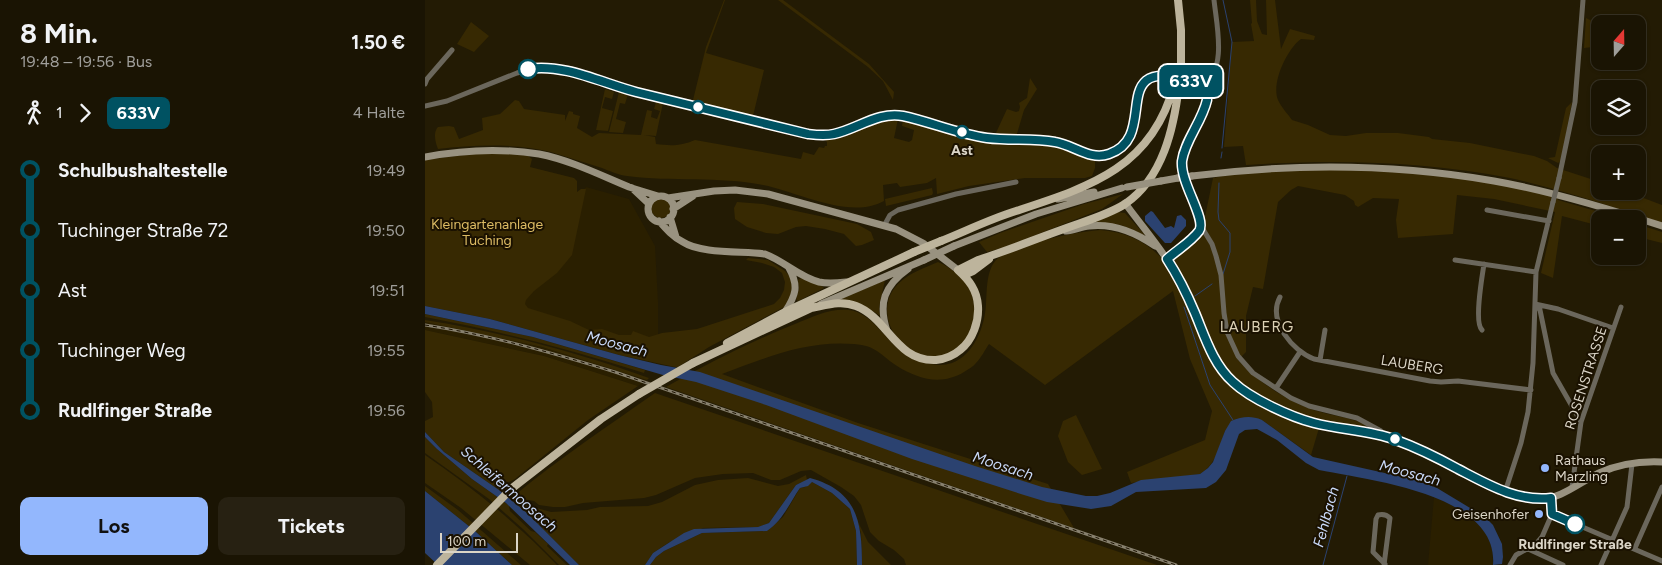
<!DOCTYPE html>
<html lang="de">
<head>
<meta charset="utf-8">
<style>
	:root { --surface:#1a1403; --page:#272112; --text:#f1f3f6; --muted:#9f9e9a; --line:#383325; --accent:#93b7fd }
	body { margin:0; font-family:Figtree,sans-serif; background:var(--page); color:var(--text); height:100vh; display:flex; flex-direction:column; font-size:19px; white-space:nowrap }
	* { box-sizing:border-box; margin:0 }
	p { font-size:16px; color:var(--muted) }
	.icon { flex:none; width:28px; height:28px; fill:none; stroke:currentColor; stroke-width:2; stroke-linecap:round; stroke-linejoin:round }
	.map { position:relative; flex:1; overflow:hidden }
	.panel { display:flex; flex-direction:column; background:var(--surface); width:425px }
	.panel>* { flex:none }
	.badge { padding:0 10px; border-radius:8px; font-size:18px; line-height:32px }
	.needle { width:32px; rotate:20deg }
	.controls { position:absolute; left:1166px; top:15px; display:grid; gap:10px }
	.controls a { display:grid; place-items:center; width:55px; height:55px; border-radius:10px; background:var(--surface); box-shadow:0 1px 4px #0004,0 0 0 1px var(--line); font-size:25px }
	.scale { position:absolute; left:15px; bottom:12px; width:78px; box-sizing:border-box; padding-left:5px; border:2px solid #dbd5c7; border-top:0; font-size:14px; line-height:18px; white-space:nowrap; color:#dbd5c7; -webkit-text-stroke:4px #1a1100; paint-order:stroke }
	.map>.badge { position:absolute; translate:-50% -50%; box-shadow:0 0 0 2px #fff }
	.legs { display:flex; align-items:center; gap:8px; height:55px; padding:0 20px; font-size:16px }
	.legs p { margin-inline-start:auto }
	.headline { display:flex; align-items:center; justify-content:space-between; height:85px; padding:0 20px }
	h1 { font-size:28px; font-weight:700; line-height:38px }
	.action { display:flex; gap:10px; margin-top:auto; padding:10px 20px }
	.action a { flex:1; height:58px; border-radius:10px; background:var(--accent); color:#111; font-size:20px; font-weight:700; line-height:58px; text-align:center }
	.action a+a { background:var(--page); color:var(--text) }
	ul { padding:0 20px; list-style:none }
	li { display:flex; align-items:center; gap:18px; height:60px; font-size:19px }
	li i { display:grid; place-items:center; width:8px; height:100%; margin:0 6px; background:currentColor }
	li i::after { content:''; width:12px; height:12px; margin:-6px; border:4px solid; border-radius:50%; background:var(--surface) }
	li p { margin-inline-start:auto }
	li:first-child i { background:linear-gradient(#0000 50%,currentColor 0) }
	li:last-child i { background:linear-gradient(currentColor 50%,#0000 0) }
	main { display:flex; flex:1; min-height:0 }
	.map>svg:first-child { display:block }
	.built { fill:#2a1f00 }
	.green { fill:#372902 }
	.water { fill:#2b4270 }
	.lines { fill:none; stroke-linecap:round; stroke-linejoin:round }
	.stream { stroke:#2b4270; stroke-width:1 }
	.street { stroke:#6b675c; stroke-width:5 }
	.secondary { stroke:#999280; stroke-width:7 }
	.primary { stroke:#bdb49c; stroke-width:8 }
	.rail-casing { stroke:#87806e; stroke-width:3 }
	.rail { stroke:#1a1100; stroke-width:1; stroke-dasharray:4; stroke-linecap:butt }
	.street-bridge { stroke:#6b675c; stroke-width:5 }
	.secondary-bridge { stroke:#999280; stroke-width:7 }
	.primary-bridge { stroke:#bdb49c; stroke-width:8 }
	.line-1-casing { stroke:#fff; stroke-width:11 }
	.line-1 { stroke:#005262; stroke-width:8 }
	.stop-1-dot { fill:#fff; stroke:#005262; stroke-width:2.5 }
	.poi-dot { fill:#93b7fd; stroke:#1a1100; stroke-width:2 }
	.labels { text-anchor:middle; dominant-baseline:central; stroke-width:4; stroke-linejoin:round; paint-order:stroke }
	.stop-label { font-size:14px; font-weight:bold; fill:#dbd5c7; stroke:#1a1100 }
	.park-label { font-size:14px; fill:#dcbb63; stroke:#1a1100 }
	.street-label { font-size:14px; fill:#dbd5c7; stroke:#1a1100 }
	.poi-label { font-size:14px; fill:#dbd5c7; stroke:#1a1100; text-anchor:start }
	.neighbourhood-label { font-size:15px; letter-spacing:1px; fill:#dcd1b5; stroke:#1a1100 }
	.water-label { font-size:15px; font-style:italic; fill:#c9d9f8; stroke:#1a1100 }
</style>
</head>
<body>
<main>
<section class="panel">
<div class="headline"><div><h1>8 Min.</h1><p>19:48 – 19:56 · Bus</p></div><b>1.50 €</b></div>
<div class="legs"><svg class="icon" aria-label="walk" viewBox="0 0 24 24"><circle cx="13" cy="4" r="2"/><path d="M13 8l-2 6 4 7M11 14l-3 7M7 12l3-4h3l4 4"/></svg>1<svg class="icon" aria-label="forward" viewBox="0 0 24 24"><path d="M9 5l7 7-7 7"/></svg><b class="badge" style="background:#005262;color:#fff">633V</b><p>4 Halte</p></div>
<ul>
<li><i style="color:#005262"></i><b>Schulbushaltestelle</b><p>19:49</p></li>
<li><i style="color:#005262"></i><span>Tuchinger Straße 72</span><p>19:50</p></li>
<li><i style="color:#005262"></i><span>Ast</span><p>19:51</p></li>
<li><i style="color:#005262"></i><span>Tuchinger Weg</span><p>19:55</p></li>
<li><i style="color:#005262"></i><b>Rudlfinger Straße</b><p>19:56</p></li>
</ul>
<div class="action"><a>Los</a><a>Tickets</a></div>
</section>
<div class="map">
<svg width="1237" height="565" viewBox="0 0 1237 565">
	<rect width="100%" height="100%" fill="#231b04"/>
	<path class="built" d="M161 187 204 199 230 246 233 302V348L213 347 92 309 155 195Z
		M0 322 117 347 222 380 213 386 119 356 0 330Z
		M1009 497 1026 505 1046 518 1060 530 1067 548 1068 565H1003Z"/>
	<path class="green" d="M299 0H300L281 53 339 70 328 116 268 100 281 47Z
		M353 0H358L444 64 469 92 468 100 458 81 443 67Z
		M825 0H831L832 21 837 34 842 35 841 0H850L856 49 865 29 890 36 889 40 876 39C862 49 846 83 853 100 856 107 863 114 867 120L883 125 905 135 921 136 941 133H973L1004 137 1007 139 1045 143 1109 156 1122 161 1132 168 1175 182V191H1200L1237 205V223C1187 207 1136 189 1085 178 998 161 909 159 821 165L818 146 799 147 807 42 829 41 826 24 827 23Z
		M1161 18 1175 25V43L1168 47 1159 48Z
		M46 22 64 36 49 52 32 44Z
		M605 78 612 89 599 110 591 137 570 135 582 109 591 112 594 111 595 107 594 103 602 98Z
		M180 89 189 92 187 99 180 97 177 108 188 111 183 131 171 130Z
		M194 92 203 94 200 104 195 103 191 119 201 122 198 133 184 132Z
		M90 100 94 101 99 109 140 115V121L144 111 148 112V114L155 116 152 128 167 137 174 133 216 135 222 110 227 111 226 117 232 119 235 111 229 109 231 102 238 103 231 136 219 135 230 137 231 144C246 146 256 146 270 140L376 159 378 152 389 155 394 147 399 148 400 146H402V142L398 138C423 134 447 115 473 119L469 138 484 142 487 140 489 130 477 126 478 119 498 123 556 140 642 147 670 161V168L667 176 660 178H600L544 186 512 194 511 178 502 183 475 187 472 183 458 185 459 201C425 220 373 192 338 185 293 176 247 182 202 176 193 175 185 171 177 168 160 163 143 157 126 152 89 143 50 145 13 149 10 142 8 132 13 127L24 126 29 127 34 139 58 130 57 118 75 114Z
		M1147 102 1136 161 1133 163 1123 158 1130 157 1141 108Z
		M74 153 102 155 107 159 105 167 149 178 152 181V192L156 189H161L147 255 132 273 109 291 101 300 100 304 103 308 145 321 164 330 177 329 194 335H206L208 331 224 337 237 333 272 329 349 304 355 298 359 290 360 282 357 273 349 267 337 263 321 260 323 258 343 260 360 271 366 278 368 290 361 306 284 347 253 367H250L194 355 65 319 0 306V160L47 154Z
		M938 168 1012 175 1069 183 1132 197 1133 200 1198 219H1175V226L1137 216 1128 278 1116 273 1130 212 1069 199 1032 195 1028 234 973 238 971 220 974 199 948 198 933 207 930 205 929 201 920 195 873 186 866 190 853 202 838 289 828 287 821 316V352L813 360C829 380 867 404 892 411 908 416 925 417 941 425L940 430 890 422 860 411 809 382 795 365 750 264V258L776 236 788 178 812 173Z
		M507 188 508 193 507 195 461 206 460 199Z
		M698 194 677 209 580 247 562 252 554 242 575 233 659 204Z
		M226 208a10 10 0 1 1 20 0a10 10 0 1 1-20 0Z
		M312 202 338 204 432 224 446 232 449 240 437 245 431 246 419 234 400 229 381 226 371 227 353 234 341 233 322 227 310 219 309 208Z
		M692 212 700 213 721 236 696 225 670 222Z
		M1212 224 1237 232V243L1213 237Z
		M675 230C705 232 729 245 746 270L800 376 869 419 894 428 886 455 837 420 800 431C794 448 791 464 775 474L706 483 702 472 780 440 787 411 765 359 748 291 620 385 564 344C560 350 556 358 551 363 548 367 543 369 539 372 516 386 493 379 472 366 454 354 452 346 429 344 381 340 340 358 297 374L433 423 623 484 649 528 241 387C283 363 325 342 370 324 387 317 405 308 424 310 448 313 461 342 480 354 486 359 493 361 501 363 509 365 518 366 527 363 549 355 560 326 561 304 562 291 561 271 571 260 577 254 586 251 594 248 623 238 644 233 675 230Z
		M513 262C531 270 549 285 549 307 550 320 545 340 534 349 531 351 513 358 509 359 504 359 491 355 487 352 464 338 452 305 473 284 484 273 499 268 513 262Z
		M376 278 397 286 399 288 373 301 371 299 374 289 373 280Z
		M460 280 454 307 455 316C443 307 431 302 416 299Z
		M0 314 108 337 220 370 219 373C147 350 75 331 0 317Z
		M0 320C76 332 152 352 224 378L222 380 117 347 0 322Z
		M0 330 119 356 213 386 163 420 90 479 80 484 74 481V490L19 452 0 432V421L8 417 7 402 0 392Z
		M230 393 732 565H481L479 559 469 550 454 541 445 532 436 505 429 496 416 487 386 470 376 471 355 480H346L328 473 298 474 270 478 231 495 219 498 158 503 140 507H128L114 505 109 501 92 498 90 495C135 458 183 426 230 393Z
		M651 415 677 469 657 475 643 462 633 436 638 421Z
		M0 437 12 449 47 479 81 503 84 506 85 511 106 531 110 532 123 544 122 546 142 565H134L99 530 64 499 0 453Z
		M0 455C48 488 92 523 132 565H105L36 508 0 483Z
		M381 475 382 480 371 485 344 523 334 527 278 528 243 543 228 553 220 565H154L102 513 87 501 126 512 162 510 175 507 223 506 237 502 270 485 293 480 323 478 353 486 364 484Z
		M387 482 407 493 425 509 431 531 432 565H225L231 557 239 551 277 533 342 531 358 517 375 488 380 487Z
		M0 486 33 510 96 565H87L50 531 0 491Z
		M432 520 443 542 466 565H437L436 533Z"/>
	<path class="water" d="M726 211 728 212 740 228 746 226 749 228 752 216 756 215 761 220V226L746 243H740L720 221V216Z
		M0 306 65 319 194 355 236 365 275 372 550 466 617 487 661 496H672L685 493 716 480 775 474 783 468 788 462 800 431 806 421C817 417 825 415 837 420L888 457 991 480 1012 488 1060 517 1068 525 1077 544 1078 557 1077 564 1068 565C1074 494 944 480 894 470L881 463 852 440 832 429 820 430 814 434 801 470 791 482 781 488 711 492 686 506 666 509 622 502 599 495 487 459 341 405 271 382 238 375 108 337 0 314Z
		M0 432 19 452 74 490 102 513 154 565H145L81 503 47 479 12 449 0 437Z
		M385 478C433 491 437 523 437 565H432L431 531 425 509 407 493 387 482 383 486 375 488C364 504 358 520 342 531L277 533 239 551 231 557 225 565H220L228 553 259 533 269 529 333 527 344 523 371 485Z
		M0 491 50 531 87 565H13L0 553Z"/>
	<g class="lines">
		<path class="stream" d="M797 148 807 42 798 0
			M796 158 797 152
			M794 183 793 212 794 220 805 233V252L798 274
			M770 296 787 284
			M759 307 785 385 808 420
			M898 565 922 476"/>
		<path class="street" d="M0 84 2 79 27 50
			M778 88C802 67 792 28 789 0
			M0 106 22 101 92 73 110 68H127L208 91 383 133 395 135 410 134 458 116 473 115C501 119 527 131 554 136 579 141 605 138 630 141 647 144 663 160 680 155 733 143 687 64 749 77 758 79 766 80 774 84 794 99 763 139 758 158 752 183 783 218 774 231 766 242 752 250 742 259
			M1134 178 1150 102 1158 0
			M1062 210 1124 221
			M459 226 465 215 473 210 531 194 591 182
			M776 226 787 244 791 256 796 275 799 313 802 332 813 356 828 373 866 398 884 406 932 418 956 431
			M1030 260 1111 272
			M855 297C842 321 868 351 889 359L1005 381 1016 382 1033 381 1106 390
			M1110 304 1133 309 1188 328
			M1111 304 1115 310 1128 373 1156 422
			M1057 330C1049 323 1057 277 1059 264
			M895 360 900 330
			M851 388 875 352
			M1147 487 1156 422 1196 307
			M1080 492 1096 443 1103 412 1108 363 1111 272 1128 202
			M1127 514 1237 561
			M1101 548 1138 565
			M1210 548 1237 487
			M959 565 965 518C961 514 957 514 953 515L951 519 948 552 960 564
			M1085 565 1091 555 1111 544 1117 537 1127 514 1126 498
			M1176 565 1202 507 1207 464"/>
		<path class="secondary" d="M0 157C37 150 76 148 114 154 145 160 175 175 204 187 213 190 223 193 233 196
			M767 176C869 163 966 163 1069 181 1126 191 1182 208 1237 226
			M736 181 753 178
			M207 188 224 204
			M223 209a13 13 0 1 1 26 0a13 13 0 1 1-26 0Z
			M243 198 289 191 310 190 343 194 471 229 498 243 533 270
			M633 199 669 192
			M700 203C718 228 738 250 753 277 772 311 778 357 809 383 823 396 844 405 861 413 901 430 945 429 985 445 1023 461 1072 498 1113 499 1135 500 1155 482 1174 473 1194 464 1216 461 1237 462
			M248 209 268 196
			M245 217 251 237
			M234 221C241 229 248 237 258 242 276 254 317 251 340 254 359 261 374 277 394 282 403 284 412 283 422 282
			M641 231C649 230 656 227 664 226 689 223 710 232 730 246
			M529 246 611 214 697 188
			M396 304 499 260
			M360 312C371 295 374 286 364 268
			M462 331C453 303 459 286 483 269"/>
		<path class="primary" d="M753 0 756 30V70
			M516 241C541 231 565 219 591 211 664 187 727 168 749 85
			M539 275 548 271 564 259
			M302 343 360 312 489 252
			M268 363 386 308C402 305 416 300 431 306 463 318 471 362 511 360 520 359 528 356 535 350 548 340 554 321 553 306 552 290 544 280 533 270L553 260C581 251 608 240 636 230 657 222 681 216 700 204 738 178 749 128 754 85
			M12 565 86 489 176 419 214 394"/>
		<g class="rail-casing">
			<path id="rail" d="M0 325C65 335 128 353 190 372L751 565"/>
		</g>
		<use href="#rail" class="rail"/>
		<path class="street-bridge" d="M1128 202 1134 178"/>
		<path class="secondary-bridge" d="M753 178 767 176
			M702 187 736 181
			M499 260 529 246"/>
		<path class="primary-bridge" d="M749 85 753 70
			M489 252 516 241
			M214 394 268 363"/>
	</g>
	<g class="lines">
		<g class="line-1-casing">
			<path id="line-1" d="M103 69C138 63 177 83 211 92 268 106 325 120 383 134 392 135 400 136 409 134 432 129 454 111 478 116 506 122 533 134 562 138 585 141 608 138 630 142 649 145 665 161 684 154 737 136 678 54 768 81 777 84 782 90 782 100 777 122 760 140 757 161 755 183 782 219 774 231 766 242 752 250 742 259 753 276 762 294 770 313 780 337 788 364 808 382 826 399 866 417 889 423 916 430 945 430 971 440 993 448 1013 458 1033 469 1062 484 1092 502 1126 498L1127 514 1150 524"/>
		</g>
		<use href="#line-1" class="line-1"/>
	</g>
	<g class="stop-1-dot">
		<circle cx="103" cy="69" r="9"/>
		<circle cx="273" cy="107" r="6"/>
		<circle cx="537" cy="132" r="6"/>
		<circle cx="970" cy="439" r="6"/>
		<circle cx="1150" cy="524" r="9"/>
	</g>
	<g class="poi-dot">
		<circle cx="1120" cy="468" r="5"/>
		<circle cx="1114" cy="514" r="5"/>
	</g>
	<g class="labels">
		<g class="stop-label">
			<text x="537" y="150">Ast</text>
			<text x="1150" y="544">Rudlfinger Straße</text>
		</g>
		<g class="park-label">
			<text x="62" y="224">Kleingartenanlage<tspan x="62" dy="16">Tuching</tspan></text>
		</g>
		<g class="street-label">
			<text transform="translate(987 365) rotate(9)">LAUBERG</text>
			<text transform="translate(1161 378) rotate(-72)">ROSENSTRASSE</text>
		</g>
		<g class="poi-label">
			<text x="1130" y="460">Rathaus<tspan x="1130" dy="16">Marzling</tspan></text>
			<text x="1104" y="514" text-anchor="end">Geisenhofer</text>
		</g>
		<g class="neighbourhood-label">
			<text x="832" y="327">LAUBERG</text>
		</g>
		<g class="water-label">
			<text transform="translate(192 344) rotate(15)">Moosach</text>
			<text transform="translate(578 466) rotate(18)">Moosach</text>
			<text transform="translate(985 473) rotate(15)">Moosach</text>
			<text transform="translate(84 489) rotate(41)">Schleifermoosach</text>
			<text transform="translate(901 517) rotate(-75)">Fehlbach</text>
		</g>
	</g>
</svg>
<div class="controls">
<a><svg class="needle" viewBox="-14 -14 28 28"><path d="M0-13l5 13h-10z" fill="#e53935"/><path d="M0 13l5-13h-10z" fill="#9f9e9a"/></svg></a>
<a><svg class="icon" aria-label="layers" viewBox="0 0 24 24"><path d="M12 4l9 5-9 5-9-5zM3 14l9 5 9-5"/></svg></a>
<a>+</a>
<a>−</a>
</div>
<div class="scale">100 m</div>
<b class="badge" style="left:766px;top:81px;background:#005262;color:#fff">633V</b>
</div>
</main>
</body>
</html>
